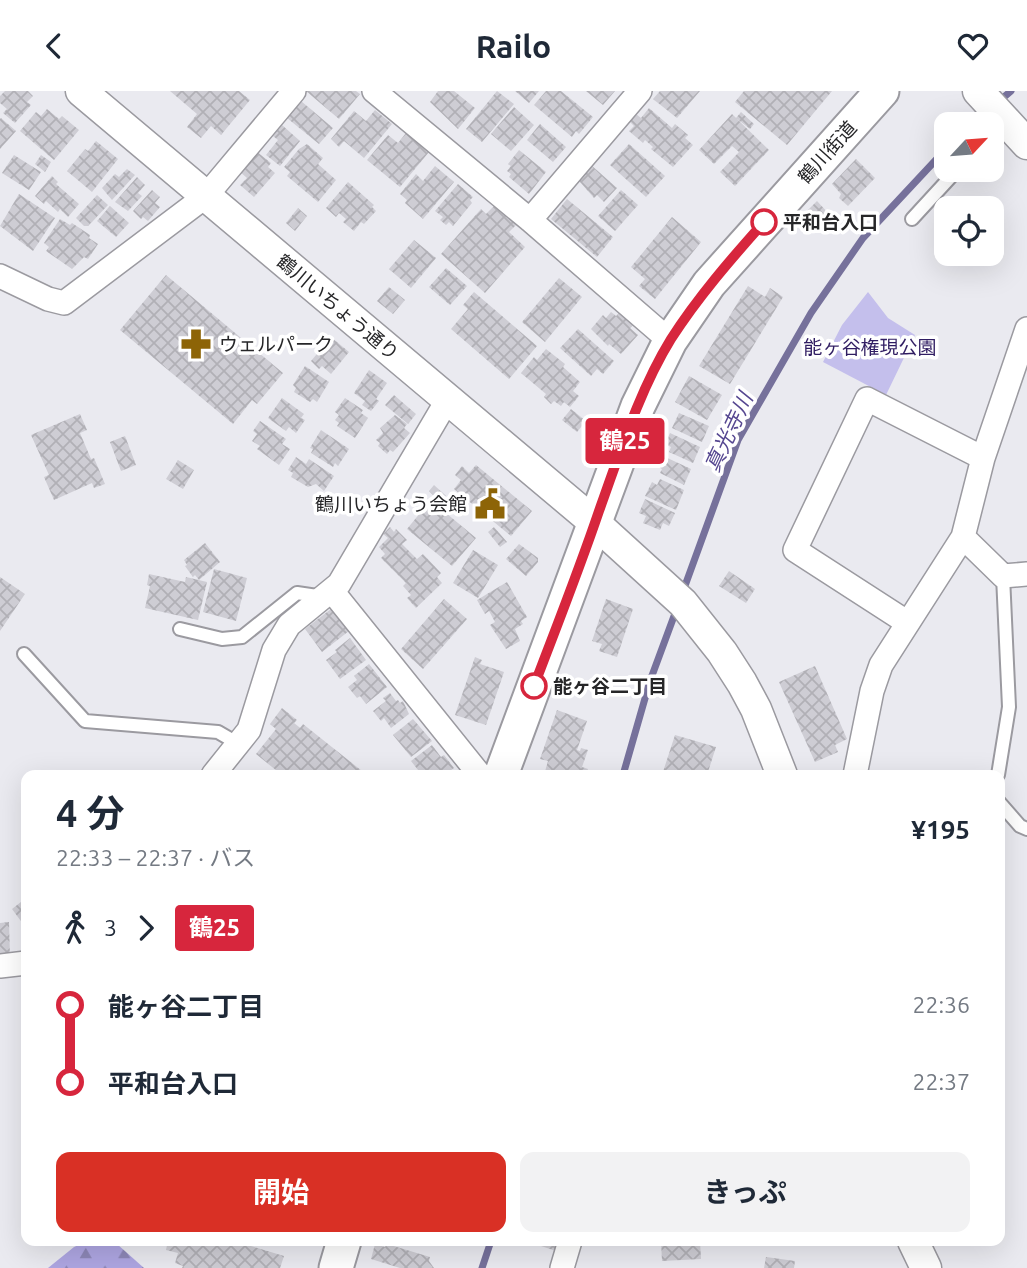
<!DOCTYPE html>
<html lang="ja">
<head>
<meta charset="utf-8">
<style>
	:root { --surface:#fff; --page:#f2f2f3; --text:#1f2937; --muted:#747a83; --accent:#d93025 }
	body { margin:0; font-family:Ubuntu,"Noto Sans JP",sans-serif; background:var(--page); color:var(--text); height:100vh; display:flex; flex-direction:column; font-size:26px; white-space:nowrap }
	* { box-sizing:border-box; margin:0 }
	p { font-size:23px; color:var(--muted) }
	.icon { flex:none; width:38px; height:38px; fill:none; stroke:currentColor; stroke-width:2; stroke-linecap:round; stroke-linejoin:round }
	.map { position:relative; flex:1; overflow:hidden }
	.sheet { position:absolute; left:21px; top:679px; width:984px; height:476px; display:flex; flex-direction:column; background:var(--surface); border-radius:14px; box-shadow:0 7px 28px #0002 }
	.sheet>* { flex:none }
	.badge { padding:0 14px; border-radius:5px; font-size:24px; line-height:46px }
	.needle { width:46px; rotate:64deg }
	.fabs { position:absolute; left:934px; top:21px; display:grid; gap:14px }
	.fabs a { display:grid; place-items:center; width:70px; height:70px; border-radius:14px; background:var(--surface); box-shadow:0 7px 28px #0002; font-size:35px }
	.map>.badge { position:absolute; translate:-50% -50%; box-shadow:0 0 0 4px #fff }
	.legs { display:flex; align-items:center; gap:10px; height:77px; padding:0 35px; font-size:23px }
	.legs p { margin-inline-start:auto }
	.headline { display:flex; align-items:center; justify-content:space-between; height:119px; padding:0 35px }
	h1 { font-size:38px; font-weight:700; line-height:52px }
	.cta { display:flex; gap:14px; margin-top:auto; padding:14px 35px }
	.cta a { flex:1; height:80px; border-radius:14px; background:var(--accent); color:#fff; font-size:28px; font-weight:700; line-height:80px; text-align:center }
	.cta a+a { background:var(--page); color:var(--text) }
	ul { padding:0 35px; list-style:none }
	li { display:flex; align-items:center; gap:24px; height:77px; font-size:26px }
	li i { display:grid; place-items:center; width:10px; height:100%; margin:0 9px; background:currentColor }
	li i::after { content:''; width:18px; height:18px; margin:-9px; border:5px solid; border-radius:50%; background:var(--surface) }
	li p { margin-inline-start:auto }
	li:first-child i { background:linear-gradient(#0000 50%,currentColor 0) }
	li:last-child i { background:linear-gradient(currentColor 50%,#0000 0) }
	header { display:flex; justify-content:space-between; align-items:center; height:91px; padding:0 35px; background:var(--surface); font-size:32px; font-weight:700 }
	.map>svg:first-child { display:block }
	.forest { fill:url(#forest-firs) }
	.park { fill:#c4bfec }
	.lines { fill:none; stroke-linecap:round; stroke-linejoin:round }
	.stream { stroke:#76719b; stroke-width:7 }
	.building { fill:url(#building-cross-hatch) }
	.service-casing { stroke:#9b9aa0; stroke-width:16 }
	.minor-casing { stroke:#9b9aa0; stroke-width:26 }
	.tertiary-casing { stroke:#9b9aa0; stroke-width:33 }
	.secondary-casing { stroke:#9b9aa0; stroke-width:37 }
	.service { stroke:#fff; stroke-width:12 }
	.minor { stroke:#fff; stroke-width:23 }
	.tertiary { stroke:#fff; stroke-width:30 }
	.secondary { stroke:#fff; stroke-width:33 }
	.line-1-casing { stroke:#fff; stroke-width:16 }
	.line-1 { stroke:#d7263d; stroke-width:10 }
	.stop-1-dot { fill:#fff; stroke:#d7263d; stroke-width:3.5 }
	.labels { text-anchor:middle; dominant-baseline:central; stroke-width:7; stroke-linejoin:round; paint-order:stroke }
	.street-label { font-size:19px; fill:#262628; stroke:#fff }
	.stop-label { font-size:19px; font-weight:bold; fill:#262628; stroke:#fff; text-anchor:start }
	.poi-label { font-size:19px; fill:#262628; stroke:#fff; text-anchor:start }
	.park-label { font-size:19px; fill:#301d62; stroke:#fff }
	.water-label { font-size:21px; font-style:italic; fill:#564791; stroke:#fff }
</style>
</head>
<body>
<header><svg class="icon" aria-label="back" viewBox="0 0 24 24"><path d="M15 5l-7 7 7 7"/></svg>Railo<svg class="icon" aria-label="heart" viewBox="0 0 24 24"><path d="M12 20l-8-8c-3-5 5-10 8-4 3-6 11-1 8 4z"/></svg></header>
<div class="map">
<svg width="1027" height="1177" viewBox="0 0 1027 1177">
	<defs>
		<pattern id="forest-firs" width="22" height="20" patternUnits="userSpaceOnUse" patternTransform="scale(1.75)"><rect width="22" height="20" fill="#aea6e2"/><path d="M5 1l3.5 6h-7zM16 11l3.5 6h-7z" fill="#8d87b7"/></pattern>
		<pattern id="building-cross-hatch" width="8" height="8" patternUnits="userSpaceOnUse" patternTransform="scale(1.75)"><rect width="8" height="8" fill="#cecdd4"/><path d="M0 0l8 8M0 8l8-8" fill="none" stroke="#b1b0b6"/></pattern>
	</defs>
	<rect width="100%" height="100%" fill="#eaeaf0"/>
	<path class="forest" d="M87 1150 117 1153 144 1177H48L74 1156Z"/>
	<path class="park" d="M868 201 888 227 915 244 886 304 823 271 842 234Z"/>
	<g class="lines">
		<path class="stream" d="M998 11 1011 0
			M972 33 987 21
			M682 503 738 349 811 222 863 147 947 57
			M623 684 650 590 677 517
			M482 1177 491 1150"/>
	</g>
	<path class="building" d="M5 0H28L33 5 27 11 31 14 15 32 3 22 7 18 0 12V5Z
		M170 0H239L250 9 221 44 211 35 201 47 187 36 197 23Z
		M306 0H356L360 3 339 28Z
		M438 0H454L475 17 458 38 430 11Z
		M497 0 514 13 482 51 466 38Z
		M515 0H539L529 12Z
		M546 0H561L593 26 579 43 576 40 572 46 534 14Z
		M586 0H615L603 14Z
		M660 0H700L677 27 653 8Z
		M744 0H832L787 54 735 11Z
		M301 10 333 37 319 53 287 27V23L296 12Z
		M514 16 534 34 511 60 491 43Z
		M649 17 672 37 675 33 688 44 685 47 693 54 673 76 651 58 653 56 645 49 643 52 629 40 634 35 630 31 636 23 641 27Z
		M47 18 59 28 62 25 79 39 54 69 20 40 36 21 41 25Z
		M375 19 392 33 364 67 344 50 339 56 331 48 354 20 366 30Z
		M741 21 754 33 750 38 736 27Z
		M732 23 769 59 735 95 720 81 739 61 732 55 714 73 699 59Z
		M1 27 16 40 0 58V28Z
		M540 33 566 56 553 71 527 49Z
		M282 34 300 50 280 75 266 64 278 49 273 45Z
		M406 42 429 61 400 96 367 69 388 44 398 52Z
		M96 50 118 68 92 101 67 80 85 58 88 60Z
		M307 53 323 67 318 73 336 89 318 111 287 85 290 81 284 76 299 58Z
		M629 53 665 85 646 106 610 74Z
		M519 59 546 81 529 103 509 86 511 83 507 80 511 75 508 73Z
		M256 60 271 72 268 76 275 82 254 106 240 94 247 87 239 80Z
		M14 64 41 81 29 99 2 82Z
		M41 64 51 71 45 81 35 73Z
		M856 68 875 87 848 115 839 107 841 103 832 93Z
		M591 74 617 97 604 111 597 104 594 107 580 91 579 87Z
		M435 75 454 91 423 128 405 112 407 109 400 103 416 83 423 90Z
		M127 78 135 84 112 109 102 97 115 83 119 86Z
		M52 85 58 91 56 93 79 113 68 126 60 118 58 121 46 110 44 113 35 105Z
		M137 86 145 94 138 102 142 105 128 120 115 111Z
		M348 91 374 114 372 116 376 120 364 133 361 131 354 140 343 131 346 128 339 122 336 126 326 117Z
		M458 93 473 106 470 109 472 112 453 135 449 131 446 134 440 129 443 126 435 120Z
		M152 99 160 106 155 112 160 116 148 130 143 126 141 128 133 120Z
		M621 99 638 114 615 140 598 125Z
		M19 103 55 127 33 160 0 135Z
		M97 104 108 114 88 135H84L76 127Z
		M567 108 613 146 597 166 551 128Z
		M817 110 829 123 817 136 809 128 806 132 800 127Z
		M110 115 129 132 116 146 97 130Z
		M494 115 516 134 509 141 525 156 485 202 441 163 481 118 486 123Z
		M298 117 307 125 295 140 286 132Z
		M672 126 701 151 655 208 639 195 645 188 631 176Z
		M60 128 70 134 72 132 90 144 89 147 98 153 88 168 84 166 72 178 46 160 49 156 44 152Z
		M414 149 436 167 411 197 389 178Z
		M446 177 467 195 450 214 429 196Z
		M166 184 283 282 257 313 252 309 233 333 120 239Z
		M559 187 582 206 545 251 522 231Z
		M748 195 765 206 770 197 783 206 730 293 699 275Z
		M389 196 405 209 393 223 377 210Z
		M474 201 537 255 509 288 451 238 468 218 463 214Z
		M611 221 616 225 619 222 633 234 630 237 638 244 621 263 609 253 608 255 591 238 603 224 606 227Z
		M578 238 614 270 603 283 597 278 591 285 560 257Z
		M331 246 349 261 331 283 322 275 319 278 311 270Z
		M546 258 565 273 563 276 580 291 573 300 579 305 570 316 564 311 561 315 554 310 551 313 544 306 546 303 521 282 534 266 537 269Z
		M305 275 329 291 317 311 313 308 310 311 294 301 296 297 293 294Z
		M369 279 387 292 376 308 379 310 371 320 362 314 365 310 354 302Z
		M689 285 722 304 707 329 675 311Z
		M394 304 416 323 408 333 385 314Z
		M282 307 304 323 301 327 305 329 296 342 289 336 286 340 268 327Z
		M345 307 363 319 361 322 368 327 355 347 337 335 339 332 335 329 339 324 335 321Z
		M571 318 586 330 577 341 562 329Z
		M679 322 709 335 702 351 672 337Z
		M80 323 87 339 80 342 91 368 94 367 105 393 94 397 92 392 54 409 44 386 49 384 31 344Z
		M395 324 407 333 404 337 410 342 393 361 390 359 387 363 378 355 380 352 376 349 383 342 380 337Z
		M260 330 286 348 282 353 290 358 279 374 257 358 260 355 252 350 257 343 253 340Z
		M321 339 349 358 338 375 335 372 333 376 311 362 313 358 310 357Z
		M670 342 700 356 693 372 669 361 671 356 665 353Z
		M125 345 136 374 121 380 110 351Z
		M661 364 691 378 684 394 660 382 662 378 657 375Z
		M296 366 306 373 309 368 334 385 324 400 316 393 308 396 291 386 293 382 288 379Z
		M178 369 194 379 183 398 166 388Z
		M476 374 532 420 511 445 454 398 461 389 455 384 462 375 469 382Z
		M660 388 684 399 676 419 645 405 652 391 657 394Z
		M434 394 446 405 441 411 449 418 446 422 476 447 452 475 407 438 434 405 429 400Z
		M645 408 675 422 669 435 663 432 660 439 643 432 646 425 639 422Z
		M390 436 394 441 396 438 407 449 402 453 417 468 423 463 441 482 437 486 442 492 416 517 407 507 411 504 403 495 406 492 381 467 385 463 379 456 388 447 383 443Z
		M494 436 507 451 500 456 488 441Z
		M205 452 220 471 199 489 195 484 193 486 185 475 187 474 184 469Z
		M519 453 538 467V471L526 485 506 468Z
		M473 459 498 474 478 507 453 492Z
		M214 478 247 487 236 530 203 521Z
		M729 480 755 498 746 512 719 495Z
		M149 483 185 491 186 486 207 491 198 529 145 517 150 495 147 494Z
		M0 486 25 503 0 540Z
		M507 491 527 526 521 530 523 533 515 538 520 550 506 558 490 534 495 531 489 520 485 523 477 509Z
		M444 508 467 528 423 578 401 558Z
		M606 508 633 518 617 566 599 560 602 553 592 550Z
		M331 518 349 540 322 561 305 538Z
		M350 547 366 569 340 588 326 569 337 561 335 559Z
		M475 566 482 569 480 573 504 581 486 634 455 624Z
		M369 573 387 596 366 613 360 605 357 607 348 596 357 589 354 585Z
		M815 575 847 648 835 654 838 661 815 671 779 591Z
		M390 602 396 610 398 609 400 612 403 610 409 623 391 637 384 627 381 630 373 620 386 610 383 607Z
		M282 617 297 629 294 632 300 637 303 633 367 684H282L256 663 276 638 270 633Z
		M557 619 587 630 577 659 580 660 581 657 588 659 582 676 588 678 586 684H544L548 670 540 668Z
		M413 628 432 650 411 666 393 644Z
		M675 644 716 656 707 684H662Z
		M432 654 441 666 444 664 454 677 444 684H422L411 670Z
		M26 807V844L23 839 26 837 12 818Z
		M9 831 10 866 0 867V832Z
		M155 1150H234L284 1165 280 1177H182L183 1175 175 1172 178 1162 166 1159 167 1154Z
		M526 1150H559L556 1160Z
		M661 1150H700L701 1168 662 1170Z
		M375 1153 385 1156 387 1153 430 1166 429 1170 434 1177H400L371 1168Z
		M766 1166 795 1170 794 1177H764Z"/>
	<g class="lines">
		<g class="service-casing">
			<path id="service" d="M912 128 957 79
				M180 538 222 548 242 546 297 502 324 506
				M24 563 85 630 218 641 237 652
				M998 684 1009 616 1003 485
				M999 711 1020 735 1027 738"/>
		</g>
		<g class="minor-casing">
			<path id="minor" d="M374 0 530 129 670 250
				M530 129 640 0
				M0 185 48 208 64 212 206 105 294 0
				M963 446 1003 485 1027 483
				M332 500 480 684
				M908 532 795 459 867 308 983 367
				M213 684 249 639 274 559 289 534 339 493 448 308
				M855 684 872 600 881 574 963 446 983 367 1027 238
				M0 875 26 872
				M562 1177 570 1150"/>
		</g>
		<g class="tertiary-casing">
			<path id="tertiary" d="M81 0 595 432 683 512 722 561 742 592 756 618 782 684
				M978 0 1027 53
				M913 1150 926 1177"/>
		</g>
		<g class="secondary-casing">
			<path id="secondary" d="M501 684 638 315 670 250 709 193 882 0
				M336 1177 344 1150"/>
		</g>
		<use href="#service" class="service"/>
		<use href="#minor" class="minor"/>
		<use href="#tertiary" class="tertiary"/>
		<use href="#secondary" class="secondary"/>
	</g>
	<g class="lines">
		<g class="line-1-casing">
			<path id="line-1" d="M534 595C556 537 579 479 599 420 620 362 639 300 671 248 698 206 731 168 764 131"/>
		</g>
		<use href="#line-1" class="line-1"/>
	</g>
	<defs>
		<g id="pharmacy-bare" transform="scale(2.415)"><path d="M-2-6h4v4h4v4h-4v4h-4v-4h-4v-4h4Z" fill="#8d6407" stroke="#fff" stroke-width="2.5" paint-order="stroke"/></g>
		<g id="civic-bare" transform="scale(2.415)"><path d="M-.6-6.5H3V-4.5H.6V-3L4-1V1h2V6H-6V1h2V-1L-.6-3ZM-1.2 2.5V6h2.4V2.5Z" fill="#8d6407" stroke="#fff" stroke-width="2.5" paint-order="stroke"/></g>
	</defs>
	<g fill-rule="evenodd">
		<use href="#pharmacy-bare" x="196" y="253"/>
		<use href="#civic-bare" x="490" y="413"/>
	</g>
	<g class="stop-1-dot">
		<circle cx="764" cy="131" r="12"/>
		<circle cx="534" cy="595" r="12"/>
	</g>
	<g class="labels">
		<g class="street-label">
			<text transform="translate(827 61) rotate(-48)">鶴川街道</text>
			<text transform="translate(338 216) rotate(40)">鶴川いちょう通り</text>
		</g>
		<g class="stop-label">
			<text x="783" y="131">平和台入口</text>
			<text x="553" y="595">能ヶ谷二丁目</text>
		</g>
		<g class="poi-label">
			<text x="219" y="253">ウェルパーク</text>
			<text x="467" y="413" text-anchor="end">鶴川いちょう会館</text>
		</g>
		<g class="park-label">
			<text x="870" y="256">能ヶ谷権現公園</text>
		</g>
		<g class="water-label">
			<text transform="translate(728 341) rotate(-65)">真光寺川</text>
		</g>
	</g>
</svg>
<div class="fabs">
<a><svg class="needle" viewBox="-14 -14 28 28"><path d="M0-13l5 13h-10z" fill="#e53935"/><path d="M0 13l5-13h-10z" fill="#747a83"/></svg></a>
<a><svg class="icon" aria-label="locate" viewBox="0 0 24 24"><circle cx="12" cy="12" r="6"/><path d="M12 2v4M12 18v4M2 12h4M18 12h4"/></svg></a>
</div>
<b class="badge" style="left:625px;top:350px;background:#d7263d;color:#fff">鶴25</b>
<section class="sheet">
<div class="headline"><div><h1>4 分</h1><p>22:33 – 22:37 · バス</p></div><b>¥195</b></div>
<div class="legs"><svg class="icon" aria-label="walk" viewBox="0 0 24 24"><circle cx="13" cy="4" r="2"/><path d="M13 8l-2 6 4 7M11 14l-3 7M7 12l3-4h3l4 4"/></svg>3<svg class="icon" aria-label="forward" viewBox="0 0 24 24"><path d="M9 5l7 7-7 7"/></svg><b class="badge" style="background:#d7263d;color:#fff">鶴25</b></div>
<ul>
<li><i style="color:#d7263d"></i><b>能ヶ谷二丁目</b><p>22:36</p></li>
<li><i style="color:#d7263d"></i><b>平和台入口</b><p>22:37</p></li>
</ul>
<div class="cta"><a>開始</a><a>きっぷ</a></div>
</section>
</div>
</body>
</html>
